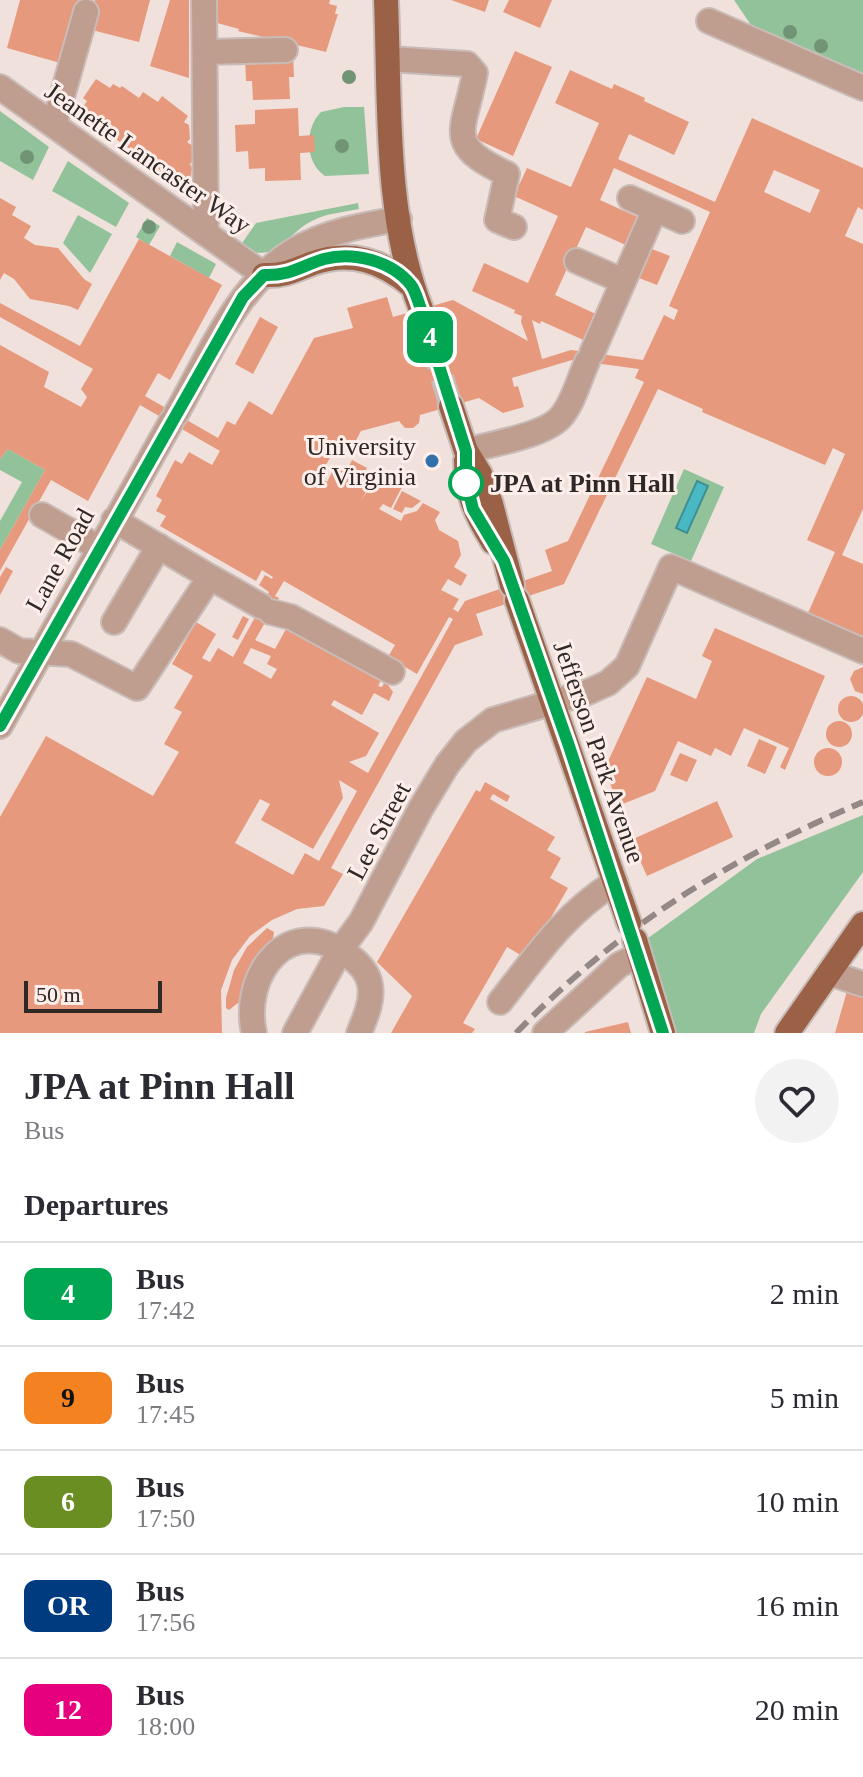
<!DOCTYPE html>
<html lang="en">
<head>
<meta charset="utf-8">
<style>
	:root { --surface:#fff; --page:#f2f2f3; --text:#2b2b33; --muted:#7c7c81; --line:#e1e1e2 }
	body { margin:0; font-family:Georgia,serif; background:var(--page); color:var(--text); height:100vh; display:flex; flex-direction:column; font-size:30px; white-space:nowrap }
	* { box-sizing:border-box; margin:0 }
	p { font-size:26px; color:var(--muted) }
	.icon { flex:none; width:44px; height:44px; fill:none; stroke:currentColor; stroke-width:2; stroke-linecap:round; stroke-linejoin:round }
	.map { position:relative; height:1033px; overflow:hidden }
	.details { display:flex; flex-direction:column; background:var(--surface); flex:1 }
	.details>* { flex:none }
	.badge { padding:0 16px; border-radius:12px; font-size:28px; line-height:52px }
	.scale { position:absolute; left:24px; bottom:20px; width:138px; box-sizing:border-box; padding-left:8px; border:4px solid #2e2826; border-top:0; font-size:22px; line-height:28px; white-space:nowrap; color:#2e2826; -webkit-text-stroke:6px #feeee9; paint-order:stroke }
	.map>.badge { position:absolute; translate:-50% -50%; box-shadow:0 0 0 4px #fff }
	h2 { padding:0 24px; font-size:30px; line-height:72px }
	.round { display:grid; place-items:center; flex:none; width:84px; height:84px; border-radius:42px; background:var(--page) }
	.overview { display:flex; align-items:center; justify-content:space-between; height:136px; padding:0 24px }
	h1 { font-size:38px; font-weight:600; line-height:60px }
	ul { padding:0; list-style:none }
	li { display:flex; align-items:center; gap:24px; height:104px; padding:0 24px; border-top:2px solid var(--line) }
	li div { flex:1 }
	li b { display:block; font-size:30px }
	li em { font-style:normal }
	li .badge { min-width:88px; font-weight:700; text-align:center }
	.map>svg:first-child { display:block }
	.green { fill:#92c29a }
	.water { fill:#48b9c3; stroke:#408e94; stroke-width:2 }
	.building { fill:#e6997d; fill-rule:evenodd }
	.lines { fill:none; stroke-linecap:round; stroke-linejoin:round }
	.major-tunnel { stroke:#c9bcb8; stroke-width:24; stroke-dasharray:24 12; stroke-linecap:butt }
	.minor-casing { stroke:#c9bcb8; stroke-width:28 }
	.major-casing { stroke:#c9bcb8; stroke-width:28 }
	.minor { stroke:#bf9e8f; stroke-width:24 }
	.major { stroke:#9b6146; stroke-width:24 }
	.rail { stroke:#938885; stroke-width:6; stroke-dasharray:16 8; stroke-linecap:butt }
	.tree { fill:#719477 }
	.line-casing { stroke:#fff; stroke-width:18 }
	.line { stroke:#00a651; stroke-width:12 }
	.poi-dot { fill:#3171a8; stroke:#feeee9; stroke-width:3 }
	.stop-dot { fill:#fff; stroke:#00a651; stroke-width:4 }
	.labels { text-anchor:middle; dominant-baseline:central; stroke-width:6; stroke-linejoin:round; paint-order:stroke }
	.street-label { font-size:26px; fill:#2e2826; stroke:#feeee9 }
	.poi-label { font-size:26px; fill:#2e2826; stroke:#feeee9; text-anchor:end }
	.stop-label { font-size:26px; font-weight:bold; fill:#2e2826; stroke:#feeee9; text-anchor:start }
</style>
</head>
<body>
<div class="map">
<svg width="863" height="1033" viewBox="0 0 863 1033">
	<rect width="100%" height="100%" fill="#f0e1dc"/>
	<path class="green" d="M734 0H863V73L751 25Z
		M344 107H364L369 174 325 176C305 163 304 129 321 112Z
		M0 111 49 147 33 180 0 161Z
		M68 161 129 203 116 227 52 191Z
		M358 203 359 209C345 212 329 213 316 219 286 231 278 268 240 246L256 223Z
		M78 215 112 234 90 273 63 243Z
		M147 218 160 226 149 245 136 237Z
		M177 242 216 264 209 278 170 256Z
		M8 449 45 470 0 550V521L22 482 0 470V459Z
		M684 469 724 487 691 561 651 544Z
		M863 815V872L761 1014 754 1033H674L644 941 757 859Z"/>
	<path class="water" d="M697 481 708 486 687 533 676 528Z"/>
	<path class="building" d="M20 0H82L64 64 7 48Z
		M95 0H150L139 42 88 29Z
		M170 0H189V78L150 66Z
		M209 0H330L329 4 337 6 335 14H338L326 52 238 31 239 29 210 21Z
		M451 0H489L485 12Z
		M509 0H552L540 28 503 12Z
		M515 51 552 67 513 156 476 139Z
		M293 53 294 77H289L290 99 253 100 252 81H246L245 55Z
		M570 70 612 89 614 84 645 98 644 101 689 122 674 155 629 134 618 159 715 202 752 118 863 168V210L858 207 845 236 863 244V509L842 555 863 564V638L808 613 835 552 807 540 845 454 833 448 825 465 702 412 703 409 658 389 564 584 476 614 483 635 455 645 331 868 343 874 324 906 297 909 272 920 250 936 232 960 221 990 222 1033H0V817L46 736 153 796 179 752 164 744 182 712 174 708 193 676 172 664 196 622 216 634 202 658 210 662 218 648 233 657 269 592 259 585 265 575 272 579 273 577 262 570 256 581 160 526 166 516 156 511 162 500 156 496 175 460 182 464 189 452 212 465 220 451 140 405 88 501 51 480 0 571V550L45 470 8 449 0 459V345L49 372 44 387 81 407 87 397 81 389 93 369 0 317V303L80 346 139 239 222 285 170 380 158 373 145 396 218 438 227 421 235 425 249 401 272 415 314 338 353 328 347 308 387 297 393 317 453 300 528 341 521 322 522 316 514 313 515 310 472 291 484 263 528 283 558 216 514 196 527 168 571 187 599 123 555 103ZM614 168 710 212 669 306 678 310 674 320 664 315 643 360 571 350 542 359 532 320 540 324 541 321 588 342 600 316 555 295 586 227 630 247 642 219 600 200ZM774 170 820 190 810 213 764 192ZM572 360 639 369 635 378 644 382 568 541 545 550 552 571 465 601 458 612 453 609 459 599 441 590 448 579 461 586 467 575 454 567 461 555 458 541 439 530 435 520 440 512 423 503 417 511 404 515 401 521 379 509 383 504 391 508 402 487 378 474 361 501 367 490 362 476 367 468 352 460 348 468 332 472 327 482 319 477 342 437 354 444 361 431 399 421 405 428H413L419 423 420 415 479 398 503 413 524 407 518 386 514 387 512 378ZM284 581 395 645 388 657 417 674 449 617 453 619 368 773 349 762 366 756 379 733 331 705 334 700 362 715 374 693 389 701 393 692 385 681 382 687 378 686 381 680 286 629 275 649 255 640 279 598 275 596ZM251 648 271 656 267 664 277 669 271 679 243 663ZM339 780 357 791 319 861 305 853 293 875 235 843 260 799 270 804 261 820 313 849 343 798Z
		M96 79 110 88 113 84 120 88 122 86 139 98 143 92 158 102 162 96 188 116 184 122 189 125 190 139 187 142 200 151 190 164 192 169 190 179 178 183 79 113 87 101 83 98Z
		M298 108 299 136 314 135 315 152 300 153 301 180 265 181V168L249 169 248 151 236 152 235 125 255 124V110Z
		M0 198 16 207 12 215 31 226 24 238 35 245 58 248 84 279 92 284 78 310 69 306 30 299 14 279 4 273 0 280Z
		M652 249 670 256 657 285 639 278Z
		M260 317 278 327 253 374 235 364Z
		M402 491 421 501 412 508 405 507 402 513 393 509Z
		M6 567 13 571 0 595V577Z
		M243 616 249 619 238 640 232 637Z
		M715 628 825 676 785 770 780 767 789 748 744 728 731 756 715 748 711 756 678 741 655 791 618 806 605 768 647 677 696 699 712 661 702 656Z
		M863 667V694L855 691 850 679 854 671Z
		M838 709a13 13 0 1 1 26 0a13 13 0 1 1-26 0Z
		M826 734a13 13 0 1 1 26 0a13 13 0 1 1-26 0Z
		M759 739 777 747 765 774 747 766Z
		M814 762a14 14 0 1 1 28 0a14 14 0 1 1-28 0Z
		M680 753 697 760 687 782 670 775Z
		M485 782 510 796 507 802 493 794 490 799 555 837 547 850 561 858 550 878 568 888 527 959 507 947 463 1023 475 1029 472 1033H391L412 996 377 962 476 790 480 792Z
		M717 801 733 837 647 876 631 840Z
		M267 928 274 932 271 952 243 999 229 1010 226 1008V998L234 970 247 947Z
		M847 991 863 996V1033H835Z
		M628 1022 631 1033H585V1032Z"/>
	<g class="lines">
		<path class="major-tunnel" d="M421 309 451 406"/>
		<g class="minor-casing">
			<path id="minor" d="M204 0 206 234
				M709 21 863 88
				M205 52 285 50
				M389 59 467 64 475 73C464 132 443 144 507 174L497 220 514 227
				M0 87 264 275
				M54 125 86 12
				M630 198 682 221
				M577 261 623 281
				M592 353 655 209
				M176 414C208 358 236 286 293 251 325 232 363 225 399 219
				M466 451C490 444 543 436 560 418 573 404 579 379 587 362
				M42 515 99 548
				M210 577 261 606
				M271 612 291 617 392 672
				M114 622 159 546
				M0 640 19 651 71 654 137 688 210 577 114 520
				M0 726 171 422
				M829 973 863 984
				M500 1002C536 956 564 914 615 882
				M254 1033C241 973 290 911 349 956 359 963 368 972 370 985 373 1001 365 1018 359 1033
				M295 1033 341 949 361 922 421 808 447 765 466 741 493 720 588 692 608 683 627 666 671 567 863 651
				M545 1033 619 965 639 955"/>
		</g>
		<g class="major-casing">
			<path id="major" d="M386 0C390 99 384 216 421 309
				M264 275C285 276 294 270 313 263 351 250 382 261 412 286
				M451 406 466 451 480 474 491 504 512 585
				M466 461C466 493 476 515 493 542
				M517 600 629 923
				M635 940 663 1033
				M787 1033 863 924"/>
		</g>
		<use href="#minor" class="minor"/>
		<use href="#major" class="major"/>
		<path class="rail" d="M516 1033C620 926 726 860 863 802"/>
	</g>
	<g class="tree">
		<circle cx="790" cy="32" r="7"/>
		<circle cx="821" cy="46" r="7"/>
		<circle cx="349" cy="77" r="7"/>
		<circle cx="342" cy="146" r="7"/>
		<circle cx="27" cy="157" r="7"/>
		<circle cx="149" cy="227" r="7"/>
	</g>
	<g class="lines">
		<g class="line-casing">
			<path id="line" d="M0 726 243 297 264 275C290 276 301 266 324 259 353 251 392 261 411 285 416 292 418 302 421 309L466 451V482L473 509 504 561 569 746 663 1033"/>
		</g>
		<use href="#line" class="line"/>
	</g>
	<circle class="poi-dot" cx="432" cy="461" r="8"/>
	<circle class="stop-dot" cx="466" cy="483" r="16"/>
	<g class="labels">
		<g class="street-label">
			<text transform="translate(148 158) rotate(35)">Jeanette Lancaster Way</text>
			<text transform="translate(60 560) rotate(-61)">Lane Road</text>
			<text transform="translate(599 752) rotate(71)">Jefferson Park Avenue</text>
			<text transform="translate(379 831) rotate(-62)">Lee Street</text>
		</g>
		<g class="poi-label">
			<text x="416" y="446">University<tspan x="416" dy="30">of Virginia</tspan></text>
		</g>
		<g class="stop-label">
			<text x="490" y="483">JPA at Pinn Hall</text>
		</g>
	</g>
</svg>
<div class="scale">50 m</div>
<b class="badge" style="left:430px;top:337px;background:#00a651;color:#fff">4</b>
</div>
<section class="details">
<div class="overview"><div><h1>JPA at Pinn Hall</h1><p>Bus</p></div><a class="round"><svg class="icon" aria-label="heart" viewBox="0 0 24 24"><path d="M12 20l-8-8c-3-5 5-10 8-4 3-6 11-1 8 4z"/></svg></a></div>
<h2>Departures</h2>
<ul>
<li><span class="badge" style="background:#00a651;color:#fff">4</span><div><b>Bus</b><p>17:42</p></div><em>2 min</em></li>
<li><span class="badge" style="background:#f58220;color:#111">9</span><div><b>Bus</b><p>17:45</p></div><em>5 min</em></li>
<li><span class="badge" style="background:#6b8e23;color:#fff">6</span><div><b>Bus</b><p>17:50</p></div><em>10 min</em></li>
<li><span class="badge" style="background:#003b80;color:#fff">OR</span><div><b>Bus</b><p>17:56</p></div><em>16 min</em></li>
<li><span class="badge" style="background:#e6007e;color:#fff">12</span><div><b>Bus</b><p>18:00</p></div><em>20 min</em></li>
</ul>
</section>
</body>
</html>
